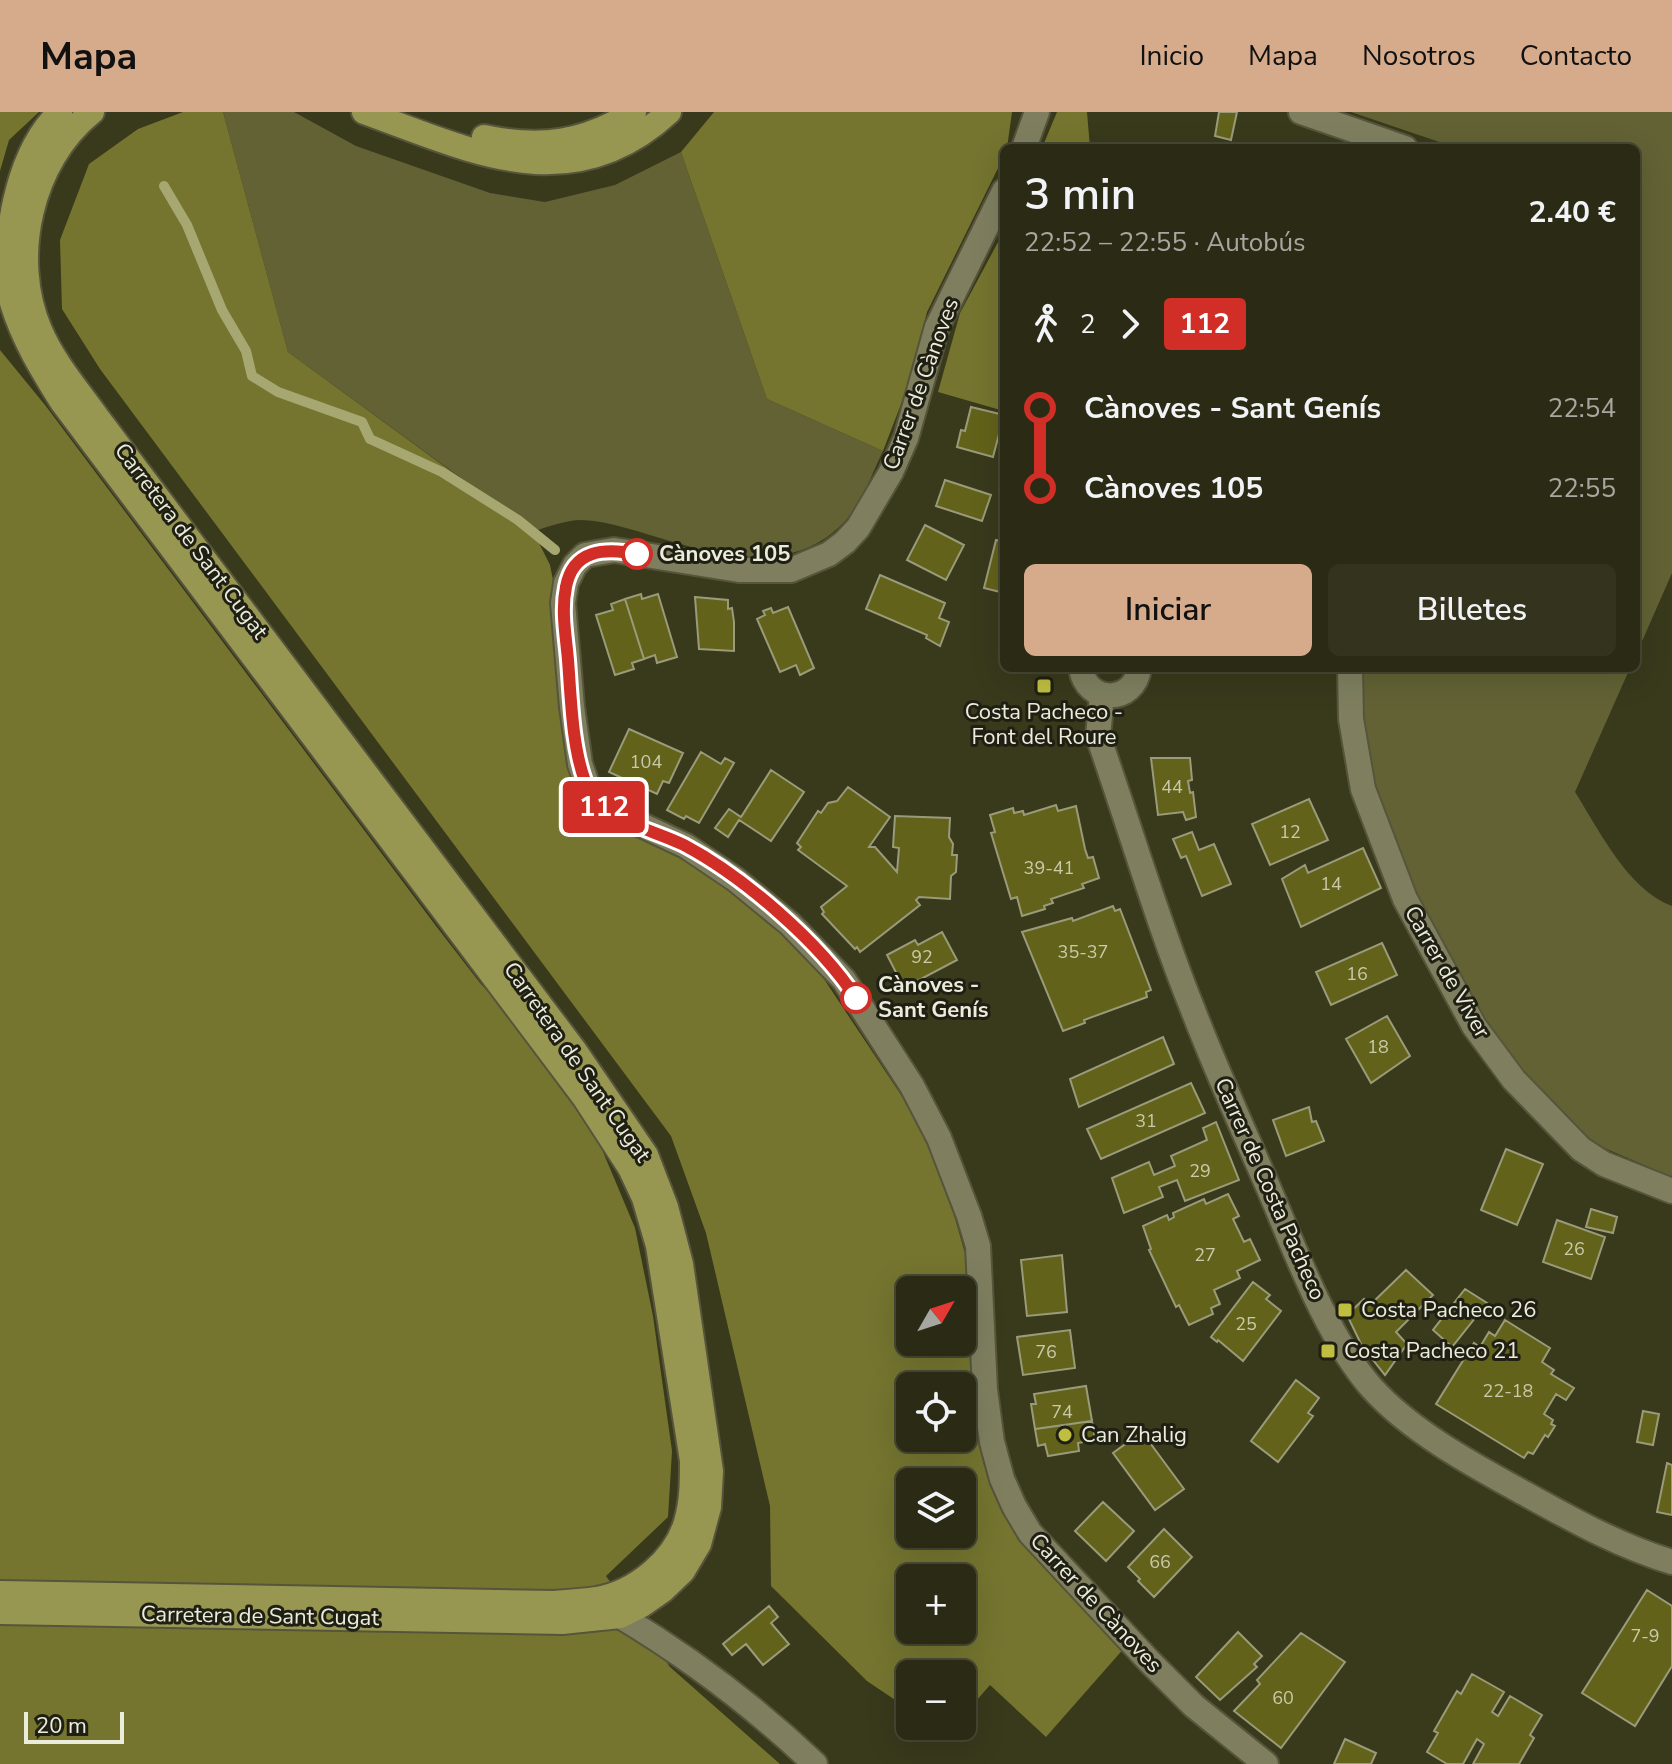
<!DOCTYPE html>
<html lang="es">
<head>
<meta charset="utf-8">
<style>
	:root { --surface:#2b2b15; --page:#33331e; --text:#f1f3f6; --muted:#a6a7a0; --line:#474734; --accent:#d6ab8b }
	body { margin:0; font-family:"Nunito Sans",sans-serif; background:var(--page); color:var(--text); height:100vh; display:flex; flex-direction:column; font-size:30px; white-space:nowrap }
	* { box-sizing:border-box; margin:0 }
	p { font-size:26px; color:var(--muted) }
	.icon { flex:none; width:44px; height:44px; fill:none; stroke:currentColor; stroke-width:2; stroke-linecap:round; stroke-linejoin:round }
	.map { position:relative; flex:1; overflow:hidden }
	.sheet { position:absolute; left:1000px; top:32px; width:640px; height:528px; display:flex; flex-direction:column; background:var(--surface); border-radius:12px; box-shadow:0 8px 32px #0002,0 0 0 2px var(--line) }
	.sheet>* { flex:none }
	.badge { padding:0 16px; border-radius:6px; font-size:28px; line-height:52px }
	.needle { width:52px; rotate:51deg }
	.fabs { position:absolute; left:896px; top:1164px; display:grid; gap:16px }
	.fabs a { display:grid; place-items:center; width:80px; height:80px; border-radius:12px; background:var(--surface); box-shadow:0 8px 32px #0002,0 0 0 2px var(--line); font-size:40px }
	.scale { position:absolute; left:24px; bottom:20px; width:100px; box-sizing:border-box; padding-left:8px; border:4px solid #ececdb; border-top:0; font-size:22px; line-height:28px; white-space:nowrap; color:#ececdb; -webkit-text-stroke:6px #1f2013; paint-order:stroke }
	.map>.badge { position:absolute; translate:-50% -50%; box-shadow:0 0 0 4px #fff }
	.legs { display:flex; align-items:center; gap:12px; height:88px; padding:0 24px; font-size:26px }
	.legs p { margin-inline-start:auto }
	.summary { display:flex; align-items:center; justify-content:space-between; height:136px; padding:0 24px }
	h1 { font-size:44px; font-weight:600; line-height:60px }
	.button { display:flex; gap:16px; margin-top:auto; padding:16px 24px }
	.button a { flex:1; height:92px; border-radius:12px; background:var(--accent); color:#111; font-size:32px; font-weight:600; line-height:92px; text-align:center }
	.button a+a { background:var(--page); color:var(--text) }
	ul { padding:0 24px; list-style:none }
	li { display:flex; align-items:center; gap:28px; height:80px; font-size:30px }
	li i { display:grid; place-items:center; width:12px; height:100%; margin:0 10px; background:currentColor }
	li i::after { content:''; width:20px; height:20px; margin:-10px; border:6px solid; border-radius:50%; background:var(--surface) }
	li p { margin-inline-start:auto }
	li:first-child i { background:linear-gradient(#0000 50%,currentColor 0) }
	li:last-child i { background:linear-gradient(currentColor 50%,#0000 0) }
	header { display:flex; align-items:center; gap:48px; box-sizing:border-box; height:112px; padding:0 40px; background:var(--accent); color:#111 }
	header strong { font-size:38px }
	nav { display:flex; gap:44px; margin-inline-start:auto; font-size:28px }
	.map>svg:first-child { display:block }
	.green { fill:#626235 }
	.forest { fill:#757530; fill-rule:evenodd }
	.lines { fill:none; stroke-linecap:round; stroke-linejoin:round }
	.stream { stroke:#a7a772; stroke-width:10 }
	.building { fill:#62621a; stroke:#9a9b7a; stroke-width:2 }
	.minor-casing { stroke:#56553c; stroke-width:28 }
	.major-casing { stroke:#56553c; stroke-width:28 }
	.minor { stroke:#7f7f60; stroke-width:24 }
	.major { stroke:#989752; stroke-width:24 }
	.line-1-casing { stroke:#fff; stroke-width:18 }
	.line-1 { stroke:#d02e26; stroke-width:12 }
	.stop-1-dot { fill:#fff; stroke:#d02e26; stroke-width:4 }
	.poi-dot { fill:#bfbe41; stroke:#1f2013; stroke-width:3 }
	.labels { text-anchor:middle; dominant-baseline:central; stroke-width:6; stroke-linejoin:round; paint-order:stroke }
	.number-label { font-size:18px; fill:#cacaab }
	.street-label { font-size:22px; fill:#ececdb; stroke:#1f2013 }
	.stop-label { font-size:22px; font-weight:bold; fill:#ececdb; stroke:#1f2013; text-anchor:start }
	.poi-label { font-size:22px; fill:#ececdb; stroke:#1f2013; text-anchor:start }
</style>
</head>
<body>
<header>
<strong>Mapa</strong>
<nav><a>Inicio</a><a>Mapa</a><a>Nosotros</a><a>Contacto</a></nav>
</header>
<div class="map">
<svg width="1672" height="1652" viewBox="0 0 1672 1652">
	<rect width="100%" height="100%" fill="#39391c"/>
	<path class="green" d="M223 0H294L356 34 490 81 545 90 615 73 681 40 767 287 883 339C872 361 863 390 846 408 800 460 729 447 670 429 641 421 611 409 581 408 566 408 548 415 534 419L288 240Z
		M1351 0H1672V461L1636 543V36H1457Z
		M1360 556H1630L1575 680C1599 718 1628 778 1672 794V1065L1595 1032 1558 998 1504 938 1455 865 1414 784 1372 678 1359 606Z"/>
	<path class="forest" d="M0 0H39L9 28 0 59Z
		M183 0H223L288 240 533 419 550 453 559 498 569 577 609 708 674 742 719 770 775 813 812 849 913 1001 945 1071 964 1138 979 1177 976 1309 984 1353 1002 1393 1021 1427 1045 1456 1126 1534 1046 1625 990 1573 962 1605V1562H910V1598L867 1569 771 1474 770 1394 706 1121 671 1024 100 257 62 197 60 128 89 52 138 17ZM910 1178H962V1230H910ZM910 1274H962V1326H910ZM910 1370H962V1422H910ZM910 1466H962V1518H910Z
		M714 0H1012L1007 36H1004V44L927 200 903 287 883 339 767 287 681 40Z
		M1057 0H1087L1090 36H1042Z
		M1004 119V299L938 280 960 201Z
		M0 238 45 293 436 814 480 871 525 919 601 1035 635 1116 653 1204 672 1339 668 1405 606 1464 670 1555 780 1652H0Z"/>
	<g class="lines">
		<path class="stream" d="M164 74 187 113 222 198 246 239 252 264 278 280 362 310 370 327 442 360 518 408 555 438"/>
	</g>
	<path class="building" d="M1219 0H1237L1231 28 1215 24Z
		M971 295 1004 303 993 345 957 335 961 318 965 319Z
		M945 368 991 383 982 409 936 394Z
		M925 413 964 433 946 468 907 448Z
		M996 428 1004 430V481L984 476Z
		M880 463 945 491 939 506 949 510 940 534 926 526 927 523 866 497Z
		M641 482 642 487 658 482 677 545 657 551 655 543 644 547 625 487Z
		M695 485 728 488V497L732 496 734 510V539L699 537Z
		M625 487 644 547 632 551 634 557 615 563 596 503 613 498 611 492Z
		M788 495 814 556 800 563 796 553 780 560 757 507 765 503 763 499 771 496 773 501Z
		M629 617 683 641 669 671 663 669 657 682 609 660Z
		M701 640 721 652 725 646 734 651 699 711 686 704 684 707 667 698Z
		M1151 646H1190L1192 668 1188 669 1190 681 1193 680 1196 705 1186 708 1183 700 1158 703Z
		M771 658 804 680 771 729 739 708 728 725 715 716 729 697 741 705Z
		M848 675 890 705 869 735H875L897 760 899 736 893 735 895 704 950 706 949 725 953 732 952 743H957L956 760 951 764 950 787 919 785 916 788 920 793 860 840 857 835 855 837 822 802 824 800 821 795 847 774 798 738 801 735 797 731 818 699 821 701 828 691 837 689Z
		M1309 687 1328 728 1270 753 1252 712Z
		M1056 693 1058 699 1076 694 1085 737 1088 746 1093 745 1099 766 1082 772 1084 776 1051 787 1053 791 1044 794 1045 797 1022 804 1017 785 1011 787 991 721 995 720 990 703 1013 696 1014 701 1023 699 1024 703Z
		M1192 720 1199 738 1214 732 1231 772 1202 784 1186 744 1181 746 1173 727Z
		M1363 736 1381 776 1301 815 1282 767 1305 753 1308 761Z
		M1113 794 1115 799 1120 797 1151 878 1146 880 1147 885 1084 908 1085 911 1063 919 1022 820 1072 806 1073 809Z
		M942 820 957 848 904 876 887 843 915 828 918 833Z
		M1382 831 1397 863 1331 893 1316 860Z
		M1387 904 1410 944 1371 971 1346 927Z
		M1163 925 1174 952 1079 995 1070 967Z
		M1191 971 1205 1001 1101 1047 1087 1017Z
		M1309 995 1312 1010 1316 1009 1324 1029 1286 1044 1273 1008Z
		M1216 1010 1239 1068 1185 1089 1177 1068 1159 1075 1163 1085 1124 1101 1112 1066 1149 1050 1154 1063 1175 1054 1171 1044 1207 1028 1203 1016Z
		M1506 1037 1543 1052 1517 1113 1481 1098Z
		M1228 1082 1239 1104 1233 1107 1244 1130 1250 1127 1260 1148 1237 1159 1240 1166 1214 1178 1220 1192 1211 1196 1213 1202 1189 1213 1179 1193 1176 1195 1149 1138 1151 1137 1143 1114 1167 1103 1169 1108 1174 1105 1173 1101 1204 1087 1206 1092Z
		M1591 1097 1617 1105 1613 1121 1586 1115Z
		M1557 1108 1605 1125 1591 1167 1543 1150Z
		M1062 1143 1067 1200 1027 1204 1021 1148Z
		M1406 1158 1433 1183 1396 1220 1407 1232 1385 1263 1362 1234 1347 1203 1364 1187 1370 1193Z
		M1253 1170 1270 1183 1266 1187 1281 1199 1243 1249 1218 1228 1217 1230 1211 1225Z
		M1465 1177 1487 1191 1452 1235 1433 1218Z
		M1505 1208 1550 1236 1542 1250 1554 1258 1551 1262 1574 1276 1566 1288 1556 1282 1544 1302 1553 1308 1551 1312 1555 1314 1548 1325 1545 1323 1533 1342 1528 1340 1524 1346 1436 1292 1474 1231 1480 1235 1489 1220 1495 1224Z
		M1070 1218 1075 1256 1023 1263 1017 1225Z
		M1296 1268 1319 1286 1308 1301 1313 1304 1278 1350 1251 1329Z
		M1086 1274 1092 1309 1035 1317 1031 1292H1036L1034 1282Z
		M1643 1299 1659 1302 1653 1333 1637 1330Z
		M1092 1309 1095 1328 1078 1331 1079 1339 1048 1344 1045 1332 1038 1334 1035 1317Z
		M1142 1320 1184 1377 1155 1398 1113 1341Z
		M1667 1351 1672 1353V1403L1657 1400Z
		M1103 1390 1134 1419 1106 1449 1075 1419Z
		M1164 1417 1192 1445 1154 1485 1138 1469 1140 1467 1128 1455Z
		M1647 1478 1672 1494V1554L1635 1614 1582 1581Z
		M769 1494 778 1505 771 1511 789 1532 763 1553 746 1532 732 1543 723 1532Z
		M1238 1520 1262 1544 1254 1552 1257 1555 1220 1588 1196 1565Z
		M1301 1521 1345 1550 1281 1636 1234 1599 1260 1572 1257 1568Z
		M1472 1562 1504 1580 1492 1600 1498 1604 1510 1584 1542 1603 1530 1623 1534 1626 1519 1652H1473L1484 1632 1477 1627 1463 1652H1447L1427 1640 1438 1621 1434 1619 1457 1579 1461 1582Z
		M1345 1627 1376 1641 1371 1652H1334Z"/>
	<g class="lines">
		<g class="minor-casing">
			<path id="minor" d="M1301 0 1405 36
				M1024 36 1037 0
				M1004 79 937 215 906 326 891 360 858 416 845 430 829 442 791 458H739L614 438 585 443 575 453 566 471 563 491 572 595 580 652 590 681 601 694 686 734 735 767 790 812 844 868 912 974 939 1026 969 1104 978 1134 985 1278 992 1330 1002 1367 1014 1394 1030 1421 1149 1549 1194 1594 1266 1652
				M1081 556C1086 593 1135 592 1139 556
				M1350 556 1351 607 1363 677 1405 787 1474 914 1514 968 1581 1037 1604 1052 1672 1079
				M1102 583 1098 624C1130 715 1157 809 1193 898 1216 958 1243 1017 1269 1077 1296 1140 1326 1223 1371 1275 1410 1319 1473 1353 1524 1381 1573 1408 1619 1434 1672 1450
				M620 1504C690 1546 755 1595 815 1652"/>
		</g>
		<g class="major-casing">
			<path id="major" d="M364 0C470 38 571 91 669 0
				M484 25C541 37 584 31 634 0
				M0 1481 554 1491C568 1490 583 1489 597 1487 636 1480 675 1448 686 1410 692 1390 692 1369 692 1349L658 1134 644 1086 630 1056 584 985 62 290C42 258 23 227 12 191 0 134 16 41 60 0
				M0 1500 562 1510 620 1504 642 1493 662 1479 683 1459 699 1432 709 1395 711 1359 681 1152 666 1095 646 1043 575 939 97 305C77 277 53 249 40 218 9 145 31 49 92 0"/>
		</g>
		<use href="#minor" class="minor"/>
		<use href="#major" class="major"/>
	</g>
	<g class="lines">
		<g class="line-1-casing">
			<path id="line-1" d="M637 442C605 436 573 437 566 475 561 499 566 524 568 548 571 586 572 634 585 669 588 678 594 688 601 694 624 713 658 720 684 733 744 765 819 830 856 886"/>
		</g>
		<use href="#line-1" class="line-1"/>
	</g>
	<g class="stop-1-dot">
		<circle cx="637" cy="442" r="14"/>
		<circle cx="856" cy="886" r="14"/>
	</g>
	<g class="poi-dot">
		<rect x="1036" y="566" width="16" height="16" rx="4"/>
		<rect x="1337" y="1190" width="16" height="16" rx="4"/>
		<rect x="1320" y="1231" width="16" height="16" rx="4"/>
		<circle cx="1065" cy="1323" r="8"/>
	</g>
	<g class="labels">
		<g class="number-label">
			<text x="646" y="650">104</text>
			<text x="1172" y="675">44</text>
			<text x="1290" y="720">12</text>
			<text x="1049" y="756">39-41</text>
			<text x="1331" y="772">14</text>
			<text x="1083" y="840">35-37</text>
			<text x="922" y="845">92</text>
			<text x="1357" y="862">16</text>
			<text x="1378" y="935">18</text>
			<text x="1146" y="1009">31</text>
			<text x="1200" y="1059">29</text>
			<text x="1574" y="1137">26</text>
			<text x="1205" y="1143">27</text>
			<text x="1246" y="1212">25</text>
			<text x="1046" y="1240">76</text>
			<text x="1508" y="1279">22-18</text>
			<text x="1062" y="1300">74</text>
			<text x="1160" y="1450">66</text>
			<text x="1645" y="1524">7-9</text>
			<text x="1283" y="1586">60</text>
		</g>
		<g class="street-label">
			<text transform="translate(921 272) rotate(-70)">Carrer de Cànoves</text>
			<text transform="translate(191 429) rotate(53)">Carretera de Sant Cugat</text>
			<text transform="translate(1447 860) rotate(60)">Carrer de Viver</text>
			<text transform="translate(577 950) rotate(55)">Carretera de Sant Cugat</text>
			<text transform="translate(1270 1077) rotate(66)">Carrer de Costa Pacheco</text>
			<text transform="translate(1096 1491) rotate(47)">Carrer de Cànoves</text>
			<text transform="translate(260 1504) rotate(1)">Carretera de Sant Cugat</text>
		</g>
		<g class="stop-label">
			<text x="659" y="442">Cànoves 105</text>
			<text x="878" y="873">Cànoves -<tspan x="878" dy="25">Sant Genís</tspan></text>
		</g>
		<g class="poi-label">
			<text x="1044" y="600" text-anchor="middle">Costa Pacheco -<tspan x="1044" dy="25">Font del Roure</tspan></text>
			<text x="1361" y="1198">Costa Pacheco 26</text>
			<text x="1344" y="1239">Costa Pacheco 21</text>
			<text x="1081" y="1323">Can Zhalig</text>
		</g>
	</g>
</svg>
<div class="fabs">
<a><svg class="needle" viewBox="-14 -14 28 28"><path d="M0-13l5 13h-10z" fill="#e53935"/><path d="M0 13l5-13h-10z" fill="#a6a7a0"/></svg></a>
<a><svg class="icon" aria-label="locate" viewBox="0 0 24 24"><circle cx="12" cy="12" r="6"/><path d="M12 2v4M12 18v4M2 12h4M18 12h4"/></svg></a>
<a><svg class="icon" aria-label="layers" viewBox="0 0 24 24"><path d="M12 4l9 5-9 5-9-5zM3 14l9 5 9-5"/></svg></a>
<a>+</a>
<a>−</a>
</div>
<div class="scale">20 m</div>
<b class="badge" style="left:604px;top:695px;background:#d02e26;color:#fff">112</b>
<section class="sheet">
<div class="summary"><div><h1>3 min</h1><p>22:52 – 22:55 · Autobús</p></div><b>2.40 €</b></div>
<div class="legs"><svg class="icon" aria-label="walk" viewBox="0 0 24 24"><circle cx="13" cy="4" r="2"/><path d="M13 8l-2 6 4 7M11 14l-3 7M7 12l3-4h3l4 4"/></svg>2<svg class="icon" aria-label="forward" viewBox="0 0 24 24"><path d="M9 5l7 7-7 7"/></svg><b class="badge" style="background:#d02e26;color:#fff">112</b></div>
<ul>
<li><i style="color:#d02e26"></i><b>Cànoves - Sant Genís</b><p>22:54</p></li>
<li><i style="color:#d02e26"></i><b>Cànoves 105</b><p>22:55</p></li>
</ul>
<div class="button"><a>Iniciar</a><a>Billetes</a></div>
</section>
</div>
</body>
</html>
